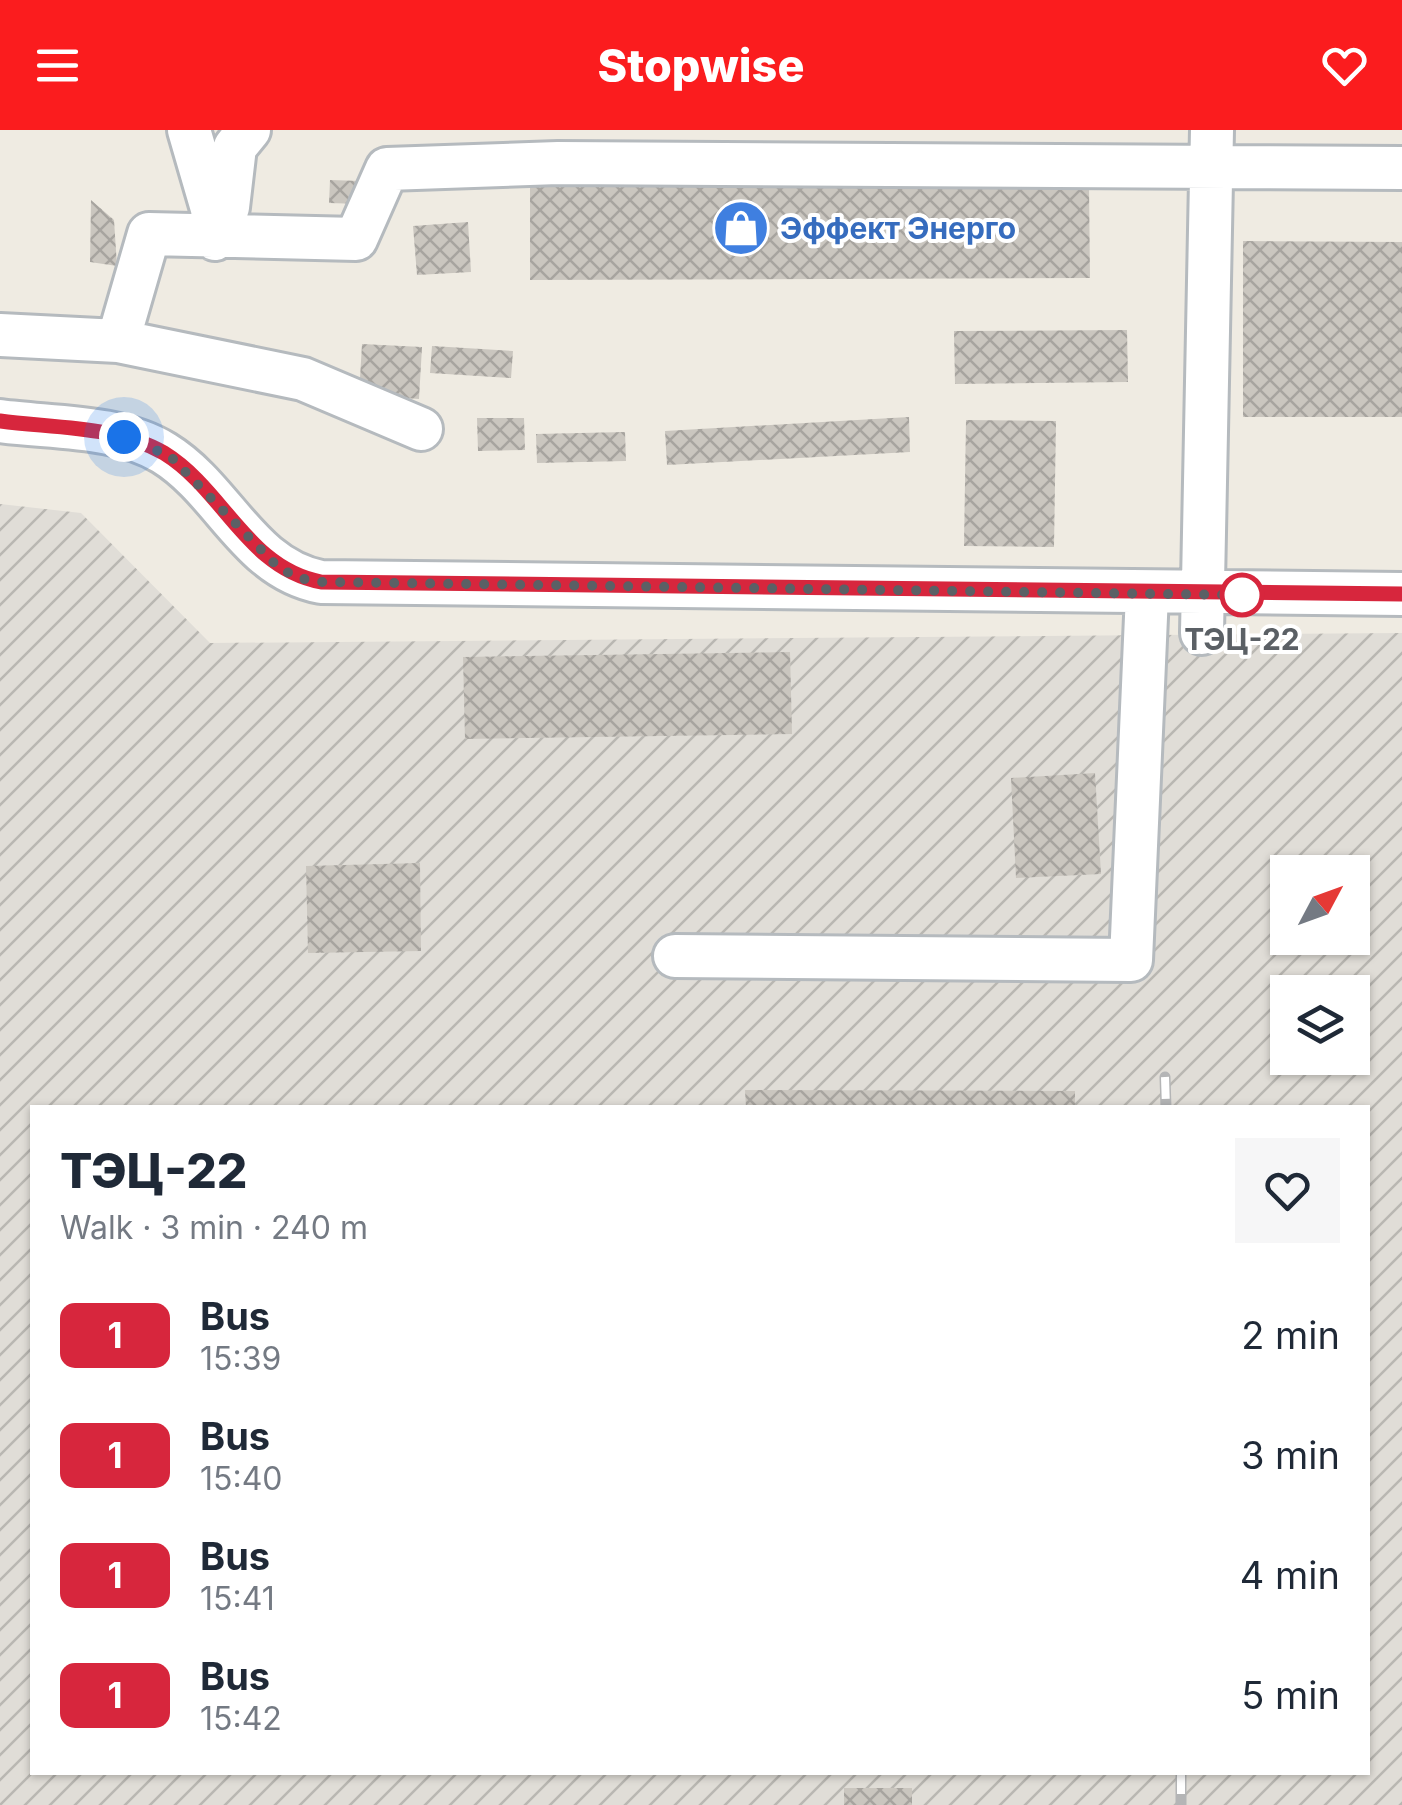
<!DOCTYPE html>
<html lang="en">
<head>
<meta charset="utf-8">
<style>
	:root { --surface:#fff; --page:#f6f6f7; --text:#1f2937; --muted:#747a83; --accent:#fb1c1e }
	body { margin:0; font-family:Inter,sans-serif; background:var(--page); color:var(--text); height:100vh; display:flex; flex-direction:column; font-size:38px; white-space:nowrap }
	* { box-sizing:border-box; margin:0 }
	p { font-size:32px; color:var(--muted) }
	.icon { flex:none; width:55px; height:55px; fill:none; stroke:currentColor; stroke-width:2; stroke-linecap:round; stroke-linejoin:round }
	.map { position:relative; flex:1; overflow:hidden }
	.details { position:absolute; left:30px; top:975px; width:1340px; height:670px; display:flex; flex-direction:column; background:var(--surface); border-radius:0px; box-shadow:0 2px 8px #0004 }
	.details>* { flex:none }
	.badge { padding:0 20px; border-radius:15px; font-size:35px; line-height:65px }
	.needle { width:65px; rotate:49deg }
	.fabs { position:absolute; left:1270px; top:725px; display:grid; gap:20px }
	.fabs a { display:grid; place-items:center; width:100px; height:100px; border-radius:0px; background:var(--surface); box-shadow:0 2px 8px #0004; font-size:50px }
	.you { position:absolute; width:50px; height:50px; margin:-25px; border:8px solid #fff; border-radius:50%; background:#1a73e8; box-shadow:0 0 0 15px #1a73e833 }
	.map>.badge { position:absolute; translate:-50% -50%; box-shadow:0 0 0 5px #fff }
	.round { display:grid; place-items:center; flex:none; width:105px; height:105px; border-radius:0px; background:var(--page) }
	.headline { display:flex; align-items:center; justify-content:space-between; height:170px; padding:0 30px }
	h1 { font-size:48px; font-weight:800; line-height:75px }
	ul { padding:0; list-style:none }
	li { display:flex; align-items:center; gap:30px; height:120px; padding:0 30px }
	li div { flex:1 }
	li b { display:block; font-size:38px }
	li em { font-style:normal }
	li .badge { min-width:110px; font-weight:700; text-align:center }
	header { display:flex; justify-content:space-between; align-items:center; height:130px; padding:0 30px; background:var(--accent); color:#fff; font-size:45px; font-weight:800 }
	.map>svg:first-child { display:block }
	.industrial { fill:url(#industrial-furrows); fill-rule:evenodd }
	.building { fill:url(#building-cross-hatch) }
	.lines { fill:none; stroke-linecap:round; stroke-linejoin:round }
	.minor-casing { stroke:#b5babe; stroke-width:48 }
	.minor { stroke:#fff; stroke-width:42 }
	.rail-casing { stroke:#b4b5b6; stroke-width:11 }
	.rail { stroke:#fff; stroke-width:8; stroke-dasharray:22; stroke-linecap:butt }
	.line-casing { stroke:#fff; stroke-width:22 }
	.line { stroke:#d7263d; stroke-width:15 }
	.walk { stroke:#5b6065; stroke-width:10; stroke-dasharray:0 18 }
	.stop-dot { fill:#fff; stroke:#d7263d; stroke-width:5 }
	.labels { text-anchor:middle; dominant-baseline:central; stroke-width:8; stroke-linejoin:round; paint-order:stroke }
	.shop-label { font-size:30px; font-weight:bold; fill:#366cbe; stroke:#fff; text-anchor:start }
	.stop-label { font-size:30px; font-weight:bold; fill:#5b6065; stroke:#fff }
</style>
</head>
<body>
<header><svg class="icon" aria-label="menu" viewBox="0 0 24 24"><path d="M4 6h16M4 12h16M4 18h16"/></svg>Stopwise<svg class="icon" aria-label="heart" viewBox="0 0 24 24"><path d="M12 20l-8-8c-3-5 5-10 8-4 3-6 11-1 8 4z"/></svg></header>
<div class="map">
<svg width="1402" height="1675" viewBox="0 0 1402 1675">
	<defs>
		<pattern id="industrial-furrows" width="10" height="10" patternUnits="userSpaceOnUse" patternTransform="scale(2.5)"><rect width="10" height="10" fill="#e0ddd7"/><path d="M-1 1l2-2M0 10L10 0M9 11l2-2" fill="none" stroke="#b9b7b2"/></pattern>
		<pattern id="building-cross-hatch" width="8" height="8" patternUnits="userSpaceOnUse" patternTransform="scale(2.5)"><rect width="8" height="8" fill="#cac6bf"/><path d="M0 0l8 8M0 8l8-8" fill="none" stroke="#a7a49f"/></pattern>
	</defs>
	<rect width="100%" height="100%" fill="#efebe2"/>
	<path class="industrial" d="M0 374 81 383 210 513 1402 503V1675H0ZM1288 742H1352V808H1288ZM1288 862H1352V928H1288ZM32 978H1368V1642H32Z"/>
	<path class="building" d="M330 50 362 51 361 74 329 73Z
		M1089 53 1090 148 530 150V55Z
		M91 70 114 90 117 136 90 132Z
		M468 92 471 142 417 145 413 96Z
		M1243 111 1402 112V287H1243Z
		M1127 200 1128 252 955 254 954 201Z
		M362 214 422 217 419 269 359 265Z
		M432 216 513 221 511 248 430 243Z
		M909 287 910 322 667 335 665 301Z
		M477 288H524L525 320 478 321Z
		M966 290 1056 291 1054 417 964 416Z
		M625 302 626 331 537 333 536 304Z
		M790 522 792 604 465 609 463 527Z
		M1095 643 1101 744 1016 748 1011 648Z
		M420 733 421 821 308 823 306 736Z
		M745 960 1075 961V978H746Z
		M844 1658H912V1675H844Z"/>
	<g class="lines">
		<g class="minor-casing">
			<path id="minor" d="M189 0 212 79 215 109 228 77 235 17 249 0
				M0 205 118 211
				M0 291C52 298 119 295 164 323 224 360 248 438 321 452L1402 464
				M421 299 303 249 118 211 149 104 356 109 387 39 558 33 1402 38
				M1202 503 1212 0
				M675 826 1131 830 1147 464"/>
		</g>
		<use href="#minor" class="minor"/>
		<g class="rail-casing">
			<path id="rail" d="M1165 947 1166 978
				M1181 1642V1675"/>
		</g>
		<use href="#rail" class="rail"/>
	</g>
	<g class="lines">
		<g class="line-casing">
			<path id="line" d="M0 291C52 298 118 296 164 323 224 360 247 438 321 452L1402 464"/>
		</g>
		<use href="#line" class="line"/>
		<path class="walk" d="M124 307 170 326 278 437 298 448 321 452 1242 465"/>
	</g>
	<defs>
		<g id="shop-disc" transform="scale(2.875)"><circle r="9.5" fill="#3f7fe0" stroke="#fff"/><path d="M-5-2.5h2.3a2.7 3.5 0 0 1 5.4 0H5L5.5 6h-11ZM-1.5-2.5h3a1.5 2.3 0 0 0-3 0Z" fill="#fff"/></g>
	</defs>
	<g fill-rule="evenodd">
		<use href="#shop-disc" x="741" y="98"/>
	</g>
	<circle class="stop-dot" cx="1242" cy="465" r="20"/>
	<g class="labels">
		<g class="shop-label">
			<text x="780" y="98">Эффект Энерго</text>
		</g>
		<g class="stop-label">
			<text x="1242" y="509">ТЭЦ-22</text>
		</g>
	</g>
</svg>
<div class="fabs">
<a><svg class="needle" viewBox="-14 -14 28 28"><path d="M0-13l5 13h-10z" fill="#e53935"/><path d="M0 13l5-13h-10z" fill="#747a83"/></svg></a>
<a><svg class="icon" aria-label="layers" viewBox="0 0 24 24"><path d="M12 4l9 5-9 5-9-5zM3 14l9 5 9-5"/></svg></a>
</div>
<div class="you" style="left:124px;top:307px"></div>
<section class="details">
<div class="headline"><div><h1>ТЭЦ-22</h1><p>Walk · 3 min · 240 m</p></div><a class="round"><svg class="icon" aria-label="heart" viewBox="0 0 24 24"><path d="M12 20l-8-8c-3-5 5-10 8-4 3-6 11-1 8 4z"/></svg></a></div>
<ul>
<li><span class="badge" style="background:#d7263d;color:#fff">1</span><div><b>Bus</b><p>15:39</p></div><em>2 min</em></li>
<li><span class="badge" style="background:#d7263d;color:#fff">1</span><div><b>Bus</b><p>15:40</p></div><em>3 min</em></li>
<li><span class="badge" style="background:#d7263d;color:#fff">1</span><div><b>Bus</b><p>15:41</p></div><em>4 min</em></li>
<li><span class="badge" style="background:#d7263d;color:#fff">1</span><div><b>Bus</b><p>15:42</p></div><em>5 min</em></li>
</ul>
</section>
</div>
</body>
</html>
